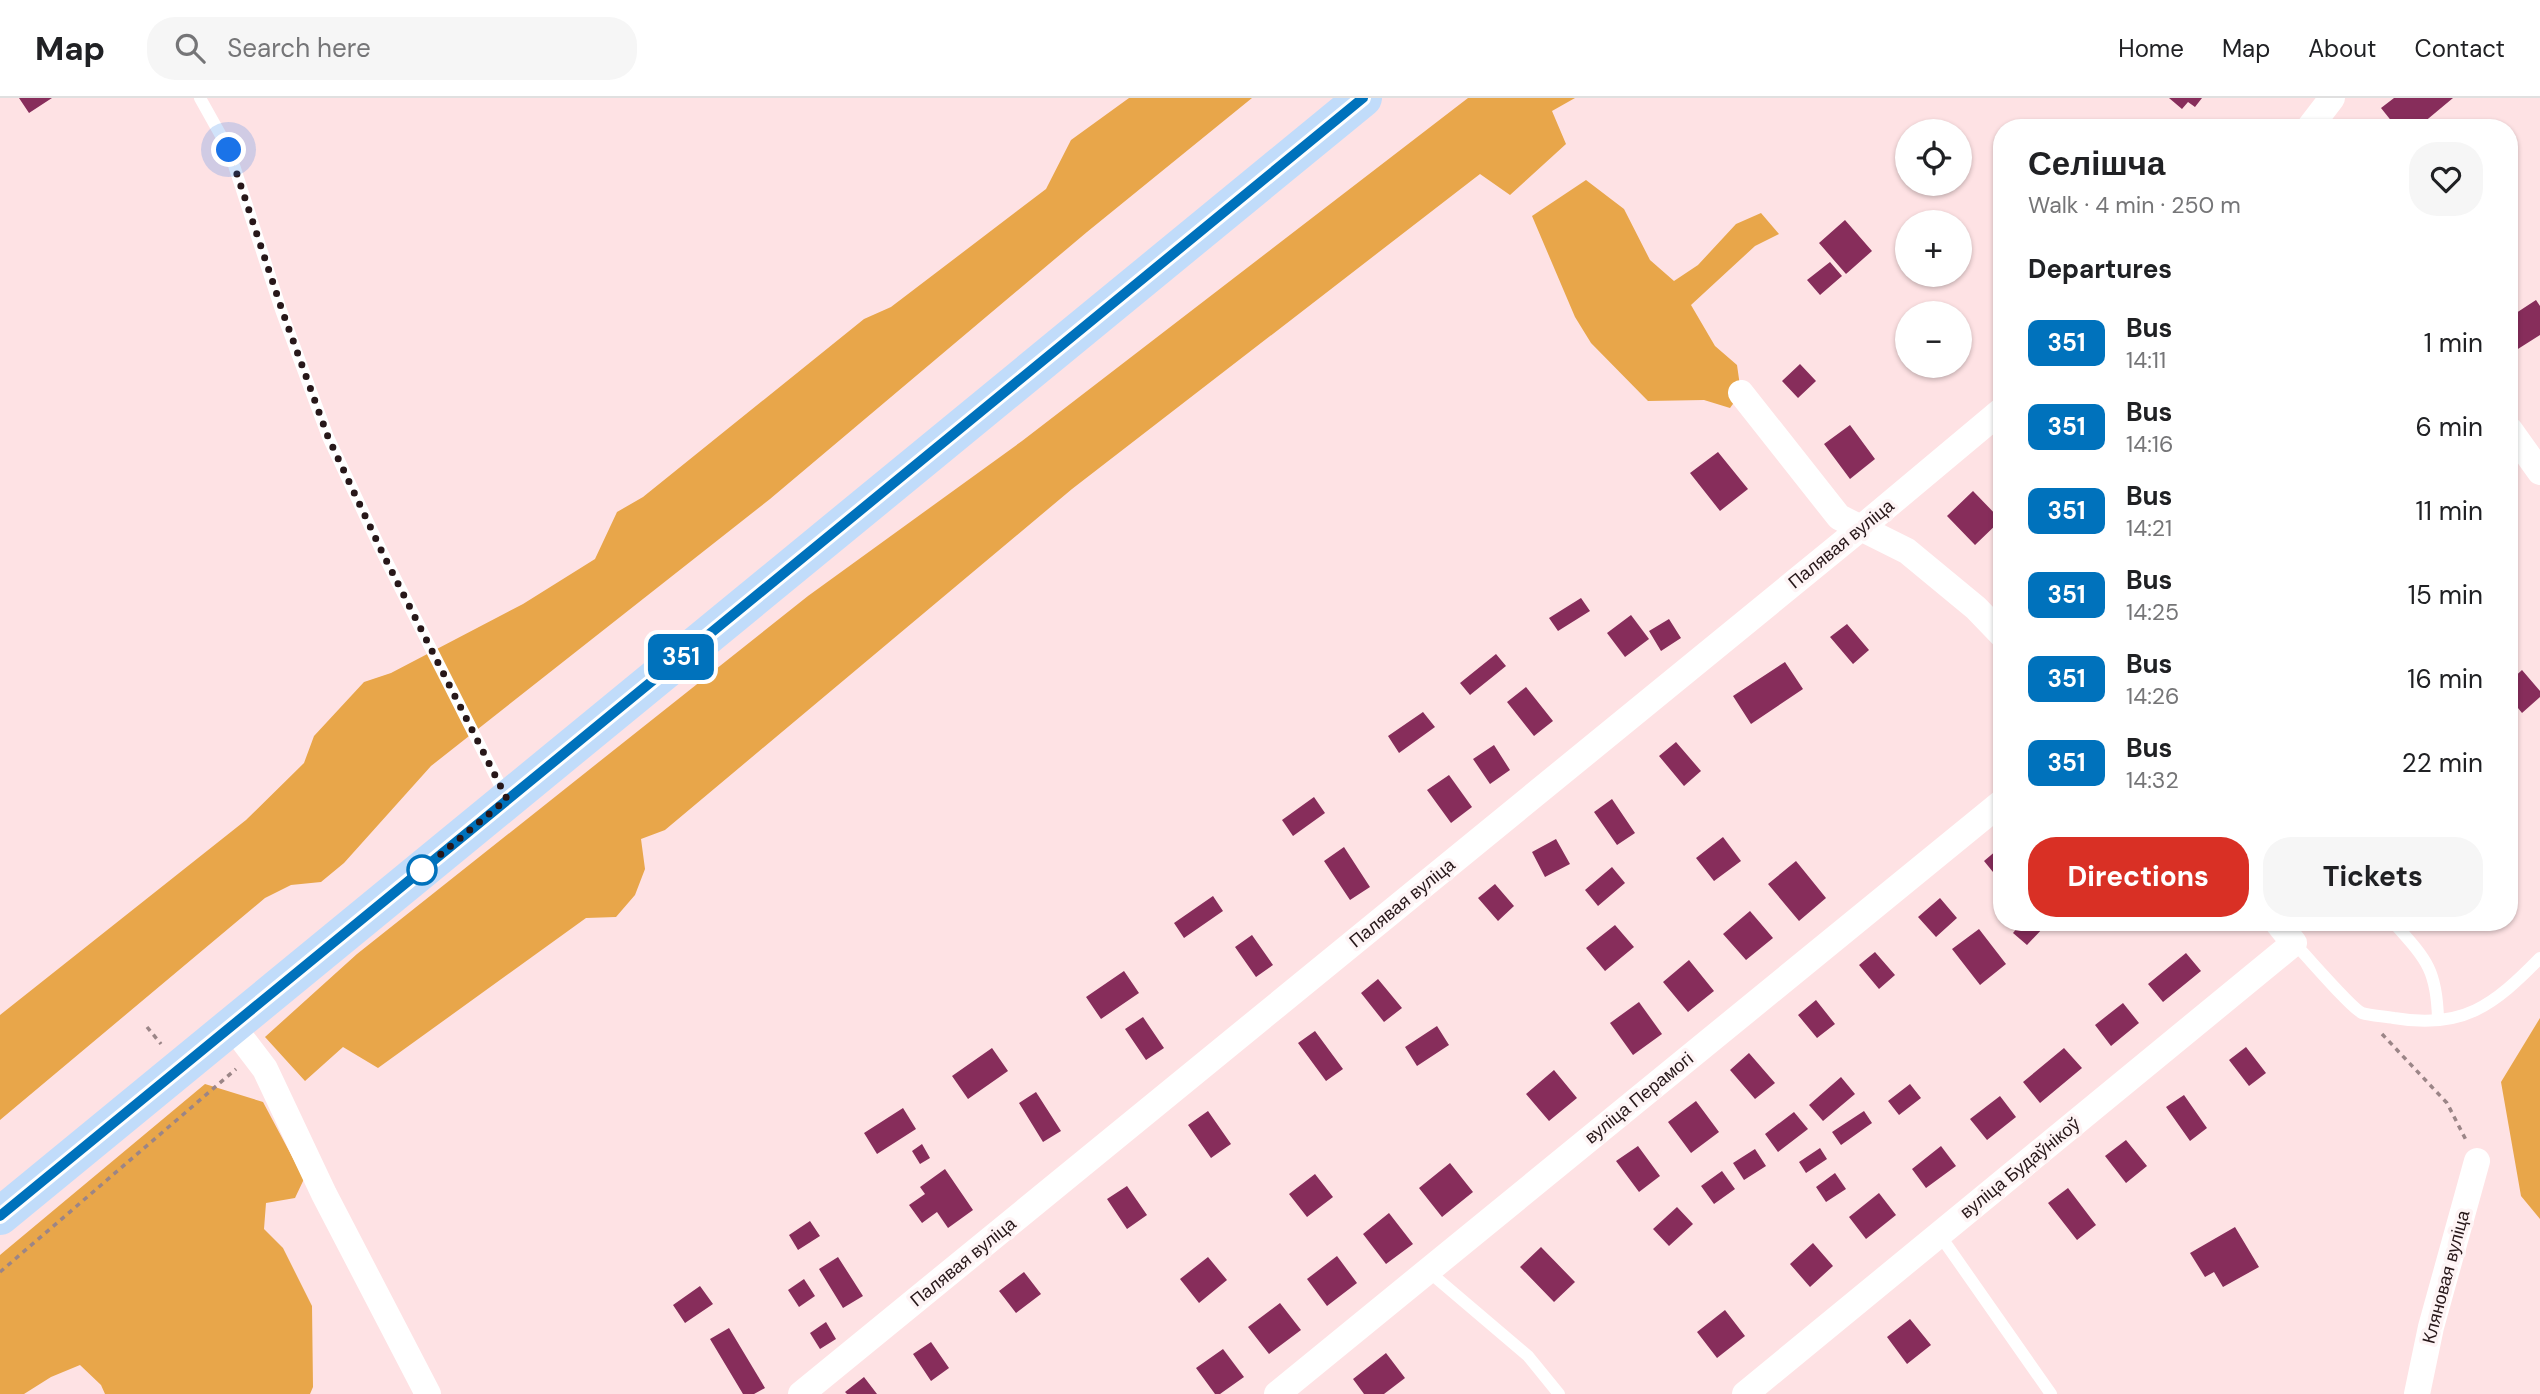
<!DOCTYPE html>
<html lang="en">
<head>
<meta charset="utf-8">
<style>
	:root { --surface:#fff; --page:#f6f6f6; --text:#202124; --muted:#757577; --line:#e0e0e0; --accent:#d93025 }
	body { margin:0; font-family:"DM Sans",sans-serif; background:var(--page); color:var(--text); height:100vh; display:flex; flex-direction:column; font-size:26px; white-space:nowrap }
	* { box-sizing:border-box; margin:0 }
	p { font-size:23px; color:var(--muted) }
	.icon { flex:none; width:38px; height:38px; fill:none; stroke:currentColor; stroke-width:2; stroke-linecap:round; stroke-linejoin:round }
	.map { position:relative; flex:1; overflow:hidden }
	.details { position:absolute; left:1993px; top:21px; width:525px; height:812px; display:flex; flex-direction:column; background:var(--surface); border-radius:28px; box-shadow:0 2px 5px #0004 }
	.details>* { flex:none }
	.badge { padding:0 14px; border-radius:10px; font-size:24px; line-height:46px }
	.fabs { position:absolute; left:1895px; top:21px; display:grid; gap:14px }
	.fabs a { display:grid; place-items:center; width:77px; height:77px; border-radius:50%; background:var(--surface); box-shadow:0 2px 5px #0004; font-size:35px }
	.you { position:absolute; width:35px; height:35px; margin:-18px; border:5px solid #fff; border-radius:50%; background:#1a73e8; box-shadow:0 0 0 10px #1a73e833 }
	.map>.badge { position:absolute; translate:-50% -50%; box-shadow:0 0 0 4px #fff }
	h2 { padding:0 35px; font-size:26px; line-height:63px }
	.round { display:grid; place-items:center; flex:none; width:74px; height:74px; border-radius:28px; background:var(--page) }
	.overview { display:flex; align-items:center; justify-content:space-between; height:119px; padding:0 35px }
	h1 { font-size:33px; font-weight:700; line-height:52px }
	.button { display:flex; gap:14px; margin-top:auto; padding:14px 35px }
	.button a { flex:1; height:80px; border-radius:28px; background:var(--accent); color:#fff; font-size:28px; font-weight:700; line-height:80px; text-align:center }
	.button a+a { background:var(--page); color:var(--text) }
	ul { padding:0; list-style:none }
	li { display:flex; align-items:center; gap:21px; height:84px; padding:0 35px }
	li div { flex:1 }
	li b { display:block; font-size:26px }
	li em { font-style:normal }
	li .badge { min-width:77px; font-weight:700; text-align:center }
	header { display:flex; align-items:center; gap:42px; box-sizing:border-box; height:98px; padding:0 35px; background:var(--surface); border-bottom:2px solid var(--line) }
	header strong { font-size:33px }
	nav { display:flex; gap:38px; margin-inline-start:auto; font-size:24px }
	.search { width:490px; height:63px; background:var(--page); display:flex; align-items:center; gap:18px; box-sizing:border-box; padding:0 24px; border-radius:28px; color:var(--muted); font-size:26px }
	.map>svg:first-child { display:block }
	.forest { fill:#e8a64a }
	.building { fill:#872d5b }
	.lines { fill:none; stroke-linecap:round; stroke-linejoin:round }
	.path { stroke:#9b8587; stroke-width:3.5; stroke-dasharray:5 5; stroke-linecap:butt }
	.lane { stroke:#fff; stroke-width:12 }
	.street { stroke:#fff; stroke-width:26 }
	.primary { stroke:#c1dcfa; stroke-width:38 }
	.line-casing { stroke:#fff; stroke-width:16 }
	.line { stroke:#0072bc; stroke-width:10 }
	.walk { stroke:#271719; stroke-width:7; stroke-dasharray:0 12.6 }
	.stop-dot { fill:#fff; stroke:#0072bc; stroke-width:3.5 }
	.labels { text-anchor:middle; dominant-baseline:central; stroke-width:7; stroke-linejoin:round; paint-order:stroke }
	.street-label { font-size:18px; fill:#271719; stroke:#fef4f5 }
</style>
</head>
<body>
<header>
<strong>Map</strong>
<div class="search"><svg class="icon" aria-label="search" viewBox="0 0 24 24"><circle cx="10" cy="10" r="6"/><path d="M15 15l6 6"/></svg>Search here</div>
<nav><a>Home</a><a>Map</a><a>About</a><a>Contact</a></nav>
</header>
<div class="map">
<svg width="2540" height="1296" viewBox="0 0 2540 1296">
	<rect width="100%" height="100%" fill="#fee2e4"/>
	<path class="forest" d="M1129 0H1252L1087 134 770 401 431 668 344 765 321 784 291 787 265 800 0 1022V917L246 722 304 665 314 638 364 584 391 575 523 506 595 461 617 414 643 399 864 221 891 209 1046 91 1071 42Z
		M1468 0H1575L1552 13 1566 46 1510 97 1480 76 1072 391 665 732 641 741 645 771 635 797 616 819 586 820 378 970 343 949 305 983 265 939 357 856 808 498 1022 343Z
		M1586 82 1624 111 1650 162 1674 183 1698 167 1736 126 1761 115 1779 136 1755 148 1691 207 1715 248 1737 267 1741 295 1730 310 1704 302 1648 303 1591 245 1575 219 1532 118Z
		M2540 920V1121L2521 1098 2501 984Z
		M205 986 263 1004 304 1081 295 1100 266 1105 264 1131 283 1150 312 1208 313 1289 310 1296H105L101 1287 80 1267 51 1279 24 1296H0V1157Z"/>
	<path class="building" d="M19 0H52L29 15Z
		M2169 0H2202L2195 9 2188 4 2182 11Z
		M2394 0H2453L2417 30H2397L2381 10Z
		M1845 122 1872 153 1846 176 1819 145Z
		M1830 164 1842 178 1820 197 1807 182Z
		M2536 202 2540 208V237L2510 256V219Z
		M1800 266 1816 283 1798 300 1782 283Z
		M1850 327 1875 361 1850 381 1824 346Z
		M1718 354 1748 391 1720 413 1690 375Z
		M1973 393 2001 422 1975 447 1947 418Z
		M1581 500 1590 513 1558 533 1549 520Z
		M1631 517 1649 541 1625 559 1607 535Z
		M1669 521 1681 540 1661 553 1649 533Z
		M1847 526 1869 552 1853 566 1830 539Z
		M1496 556 1506 568 1470 597 1460 585Z
		M1785 564 1803 591 1751 626 1733 598Z
		M2522 572 2540 593V599L2522 615 2510 600V583Z
		M1526 589 1553 623 1534 638 1507 604Z
		M1423 614 1435 629 1399 655 1388 638Z
		M1676 644 1701 673 1684 688 1659 658Z
		M1494 647 1510 672 1490 686 1473 661Z
		M1449 677 1472 709 1451 725 1427 692Z
		M1314 699 1325 715 1293 738 1282 722Z
		M1612 701 1635 735 1617 747 1594 714Z
		M1723 739 1741 763 1714 783 1696 760Z
		M1556 741 1570 766 1545 779 1532 754Z
		M1344 749 1370 789 1350 802 1324 763Z
		M1997 752 2002 759V785L1984 763Z
		M1796 763 1826 800 1799 823 1768 786Z
		M1612 769 1625 785 1598 808 1585 792Z
		M1495 786 1514 808 1498 823 1478 800Z
		M1213 798 1223 813 1184 840 1174 825Z
		M1940 800 1957 820 1936 839 1918 819Z
		M1750 813 1773 840 1746 862 1723 836Z
		M2022 824H2039L2044 829 2027 847 2013 835Z
		M1615 827 1634 849 1605 873 1586 850Z
		M1979 831 2006 866 1980 887 1952 851Z
		M1252 837 1273 867 1256 879 1235 849Z
		M1875 854 1895 877 1879 891 1859 867Z
		M2186 855 2201 873 2163 904 2148 886Z
		M1689 862 1714 893 1688 914 1663 884Z
		M1124 873 1139 895 1101 921 1086 899Z
		M1378 881 1402 910 1384 924 1361 895Z
		M1816 902 1835 926 1817 940 1798 917Z
		M1639 904 1662 936 1633 957 1610 925Z
		M2123 905 2139 925 2111 948 2095 927Z
		M1143 919 1164 950 1146 962 1125 931Z
		M1437 928 1449 947 1417 968 1405 949Z
		M1315 933 1343 971 1326 983 1298 945Z
		M2246 949 2266 975 2249 988 2229 962Z
		M992 950 1008 973 968 1001 952 978Z
		M2064 950 2082 970 2040 1005 2023 984Z
		M1749 955 1775 985 1755 1001 1730 972Z
		M1554 972 1577 1000 1549 1023 1526 996Z
		M1841 979 1855 996 1823 1023 1809 1007Z
		M1910 986 1921 1000 1899 1017 1888 1003Z
		M1036 994 1061 1033 1043 1044 1019 1005Z
		M2184 997 2207 1030 2190 1043 2166 1009Z
		M2000 998 2016 1019 1987 1042 1970 1021Z
		M1696 1003 1719 1034 1691 1055 1668 1024Z
		M903 1010 916 1031 877 1056 864 1035Z
		M1208 1013 1231 1046 1211 1060 1188 1027Z
		M1864 1013 1872 1025 1841 1047 1832 1034Z
		M1794 1014 1808 1031 1778 1054 1765 1036Z
		M2126 1042 2147 1068 2126 1085 2105 1058Z
		M922 1046 930 1060 920 1066 912 1053Z
		M1638 1048 1660 1078 1639 1094 1616 1063Z
		M1941 1048 1956 1068 1926 1090 1912 1071Z
		M1820 1050 1827 1061 1806 1075 1799 1064Z
		M1755 1051 1766 1068 1744 1082 1733 1065Z
		M1450 1065 1473 1094 1442 1119 1419 1090Z
		M945 1071 973 1112 948 1130 937 1114 922 1125 909 1107 925 1096 920 1089Z
		M1722 1073 1735 1091 1714 1106 1701 1088Z
		M1835 1075 1846 1091 1826 1104 1816 1089Z
		M1315 1076 1333 1099 1307 1119 1289 1096Z
		M1127 1088 1147 1117 1127 1131 1107 1101Z
		M2068 1090 2096 1127 2077 1142 2048 1105Z
		M1879 1095 1896 1117 1866 1141 1849 1119Z
		M1677 1109 1693 1126 1669 1148 1653 1131Z
		M1389 1115 1413 1146 1386 1166 1363 1136Z
		M810 1123 820 1138 798 1152 789 1137Z
		M2235 1129 2259 1169 2223 1189 2214 1174 2205 1179 2190 1155Z
		M1813 1145 1833 1168 1810 1189 1790 1166Z
		M1541 1149 1575 1184 1554 1204 1520 1169Z
		M1337 1158 1357 1185 1327 1208 1307 1181Z
		M838 1159 863 1198 843 1210 819 1171Z
		M1208 1159 1227 1182 1199 1205 1180 1181Z
		M1024 1174 1041 1196 1016 1215 999 1193Z
		M804 1181 815 1198 799 1209 788 1192Z
		M700 1188 713 1206 685 1225 673 1207Z
		M1280 1205 1301 1232 1269 1256 1248 1229Z
		M1725 1212 1745 1238 1717 1260 1697 1234Z
		M1910 1221 1931 1247 1907 1266 1887 1239Z
		M826 1224 836 1241 820 1251 810 1235Z
		M729 1230 765 1290 754 1296H743L710 1241Z
		M931 1244 949 1270 931 1283 913 1256Z
		M1223 1251 1244 1279 1220 1296H1215L1196 1270Z
		M1386 1255 1405 1280 1384 1296H1364L1353 1281Z
		M864 1279 877 1296H847L845 1294Z"/>
	<g class="lines">
		<path class="path" d="M147 929 161 946
			M2382 936 2447 1005 2467 1044
			M0 1174 236 971"/>
		<path class="lane" d="M200 0 229 52 281 212 328 339 383 456 505 697
			M2393 824C2426 861 2437 871 2438 922
			M2294 845C2306 857 2351 910 2362 915 2371 918 2384 918 2394 920 2463 932 2494 907 2540 860
			M1939 1136 2051 1296
			M1428 1173 1528 1258 1559 1296"/>
		<path class="street" d="M2309 30 2332 0
			M1741 295 1839 419 1907 453 1976 510 2002 537
			M2510 332 2540 374
			M233 929 265 971 324 1096 428 1296
			M801 1296 1861 430 2002 312
			M1277 1296 2002 704
			M1745 1296 2294 845 2277 824
			M2417 1296 2431 1229 2477 1063"/>
		<path class="primary" d="M0 1118 1363 0"/>
	</g>
	<g class="lines">
		<g class="line-casing">
			<path id="line" d="M0 1118 1363 0"/>
		</g>
		<use href="#line" class="line"/>
		<path class="walk" d="M229 52 282 212 328 339 383 456 507 701 422 772"/>
	</g>
	<circle class="stop-dot" cx="422" cy="772" r="14"/>
	<g class="labels">
		<g class="street-label">
			<text transform="translate(1841 446) rotate(-39)">Палявая вуліца</text>
			<text transform="translate(1402 805) rotate(-39)">Палявая вуліца</text>
			<text transform="translate(1639 1000) rotate(-39)">вуліца Перамогі</text>
			<text transform="translate(2020 1070) rotate(-39)">вуліца Будаўнікоў</text>
			<text transform="translate(963 1164) rotate(-39)">Палявая вуліца</text>
			<text transform="translate(2446 1179) rotate(-75)">Кляновая вуліца</text>
		</g>
	</g>
</svg>
<div class="fabs">
<a><svg class="icon" aria-label="locate" viewBox="0 0 24 24"><circle cx="12" cy="12" r="6"/><path d="M12 2v4M12 18v4M2 12h4M18 12h4"/></svg></a>
<a>+</a>
<a>−</a>
</div>
<div class="you" style="left:229px;top:52px"></div>
<b class="badge" style="left:681px;top:559px;background:#0072bc;color:#fff">351</b>
<section class="details">
<div class="overview"><div><h1>Селішча</h1><p>Walk · 4 min · 250 m</p></div><a class="round"><svg class="icon" aria-label="heart" viewBox="0 0 24 24"><path d="M12 20l-8-8c-3-5 5-10 8-4 3-6 11-1 8 4z"/></svg></a></div>
<h2>Departures</h2>
<ul>
<li><span class="badge" style="background:#0072bc;color:#fff">351</span><div><b>Bus</b><p>14:11</p></div><em>1 min</em></li>
<li><span class="badge" style="background:#0072bc;color:#fff">351</span><div><b>Bus</b><p>14:16</p></div><em>6 min</em></li>
<li><span class="badge" style="background:#0072bc;color:#fff">351</span><div><b>Bus</b><p>14:21</p></div><em>11 min</em></li>
<li><span class="badge" style="background:#0072bc;color:#fff">351</span><div><b>Bus</b><p>14:25</p></div><em>15 min</em></li>
<li><span class="badge" style="background:#0072bc;color:#fff">351</span><div><b>Bus</b><p>14:26</p></div><em>16 min</em></li>
<li><span class="badge" style="background:#0072bc;color:#fff">351</span><div><b>Bus</b><p>14:32</p></div><em>22 min</em></li>
</ul>
<div class="button"><a>Directions</a><a>Tickets</a></div>
</section>
</div>
</body>
</html>
